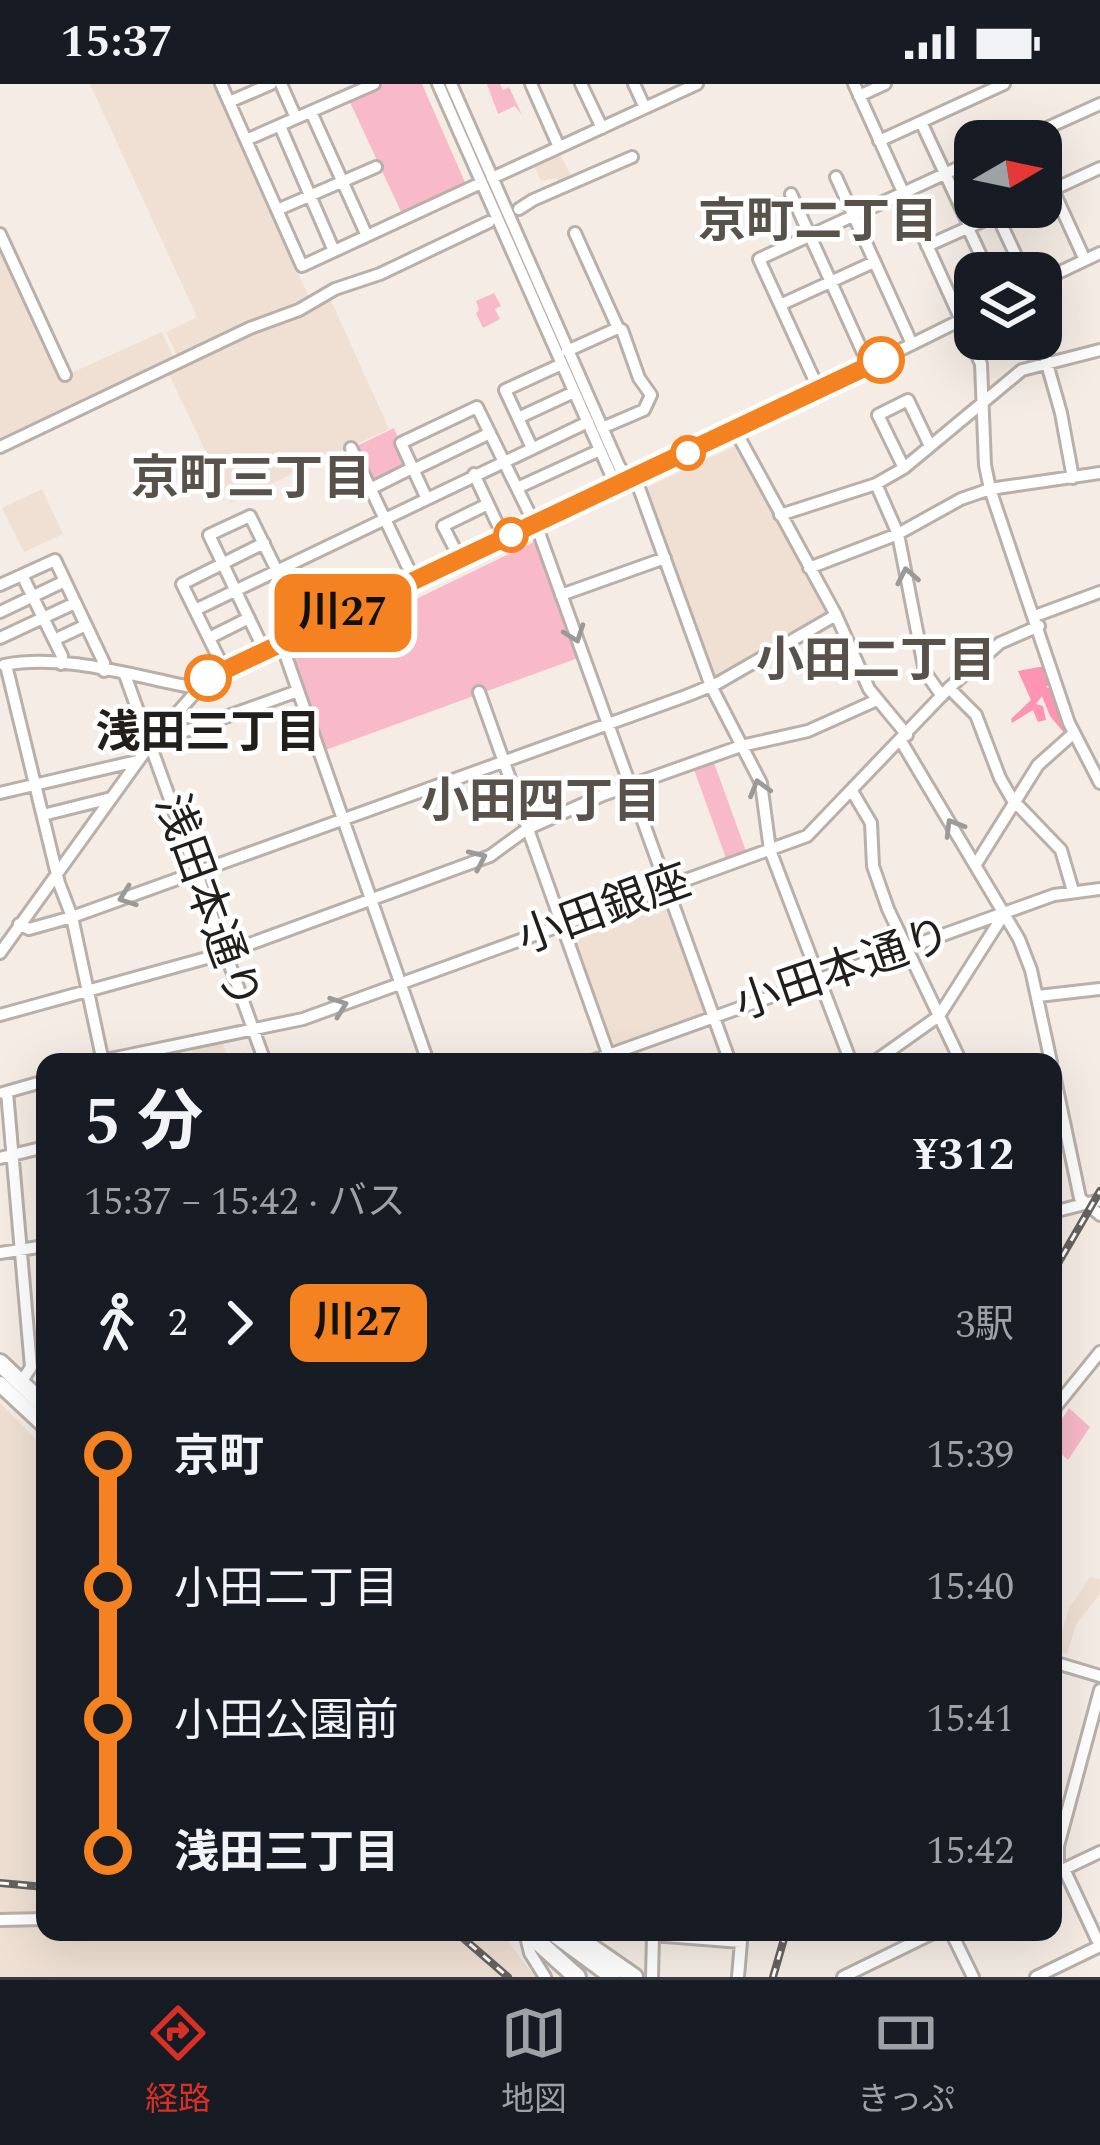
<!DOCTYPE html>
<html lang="ja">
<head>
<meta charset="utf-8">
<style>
	:root { --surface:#171b24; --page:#242831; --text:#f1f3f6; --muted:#9ea1a6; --line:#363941; --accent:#d93025 }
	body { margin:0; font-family:Spectral,"Noto Sans JP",serif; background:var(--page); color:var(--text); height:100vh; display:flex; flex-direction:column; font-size:45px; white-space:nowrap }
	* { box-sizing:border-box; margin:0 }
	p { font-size:39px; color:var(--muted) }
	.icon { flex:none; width:66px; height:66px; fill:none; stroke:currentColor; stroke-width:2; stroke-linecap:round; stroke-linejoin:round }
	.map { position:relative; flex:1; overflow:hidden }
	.side { position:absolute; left:36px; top:969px; width:1026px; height:888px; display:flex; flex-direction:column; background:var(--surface); border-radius:24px; box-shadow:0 12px 48px #0002 }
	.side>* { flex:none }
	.badge { padding:0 24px; border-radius:18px; font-size:42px; line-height:78px }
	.needle { width:78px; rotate:81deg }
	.fabs { position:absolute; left:954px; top:36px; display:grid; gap:24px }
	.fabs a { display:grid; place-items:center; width:108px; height:108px; border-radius:24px; background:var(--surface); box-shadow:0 12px 48px #0002; font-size:60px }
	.map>.badge { position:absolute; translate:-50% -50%; box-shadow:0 0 0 6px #fff }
	.legs { display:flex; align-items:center; gap:18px; height:132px; padding:0 48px; font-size:39px }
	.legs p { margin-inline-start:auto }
	.summary { display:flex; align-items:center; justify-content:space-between; height:204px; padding:0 48px }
	h1 { font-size:66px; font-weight:700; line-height:90px }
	ul { padding:0 48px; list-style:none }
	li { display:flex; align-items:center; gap:42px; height:132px; font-size:45px }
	li i { display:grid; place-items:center; width:18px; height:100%; margin:0 15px; background:currentColor }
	li i::after { content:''; width:30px; height:30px; margin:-15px; border:9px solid; border-radius:50%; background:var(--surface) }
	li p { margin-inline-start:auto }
	li:first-child i { background:linear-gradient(#0000 50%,currentColor 0) }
	li:last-child i { background:linear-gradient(currentColor 50%,#0000 0) }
	.status { display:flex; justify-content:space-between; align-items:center; height:84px; padding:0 60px; background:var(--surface); direction:ltr }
	.status svg { height:33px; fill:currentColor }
	.tabs { display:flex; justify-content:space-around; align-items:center; height:168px; border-top:3px solid var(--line); background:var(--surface); font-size:33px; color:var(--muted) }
	.tabs a { display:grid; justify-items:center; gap:6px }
	.tabs .active { color:var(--accent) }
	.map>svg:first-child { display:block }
	.built { fill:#efe0d3 }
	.green { fill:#f8b9c9 }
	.forest { fill:#fc94b2 }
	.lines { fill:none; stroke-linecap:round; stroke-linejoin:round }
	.minor-casing { stroke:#b8b0a9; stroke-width:16 }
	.major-casing { stroke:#b8b0a9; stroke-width:20 }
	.highway-casing { stroke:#b8b0a9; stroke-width:22 }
	.minor { stroke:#fff; stroke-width:10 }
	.major { stroke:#fff; stroke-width:14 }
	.highway { stroke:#fff; stroke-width:16 }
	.rail-casing { stroke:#67625e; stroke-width:8 }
	.rail { stroke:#fff; stroke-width:3; stroke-dasharray:9; stroke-linecap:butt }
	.oneway { stroke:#9b9a98 }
	.line-1-casing { stroke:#fff; stroke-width:27 }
	.line-1 { stroke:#f58220; stroke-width:18 }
	.stop-1-dot { fill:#fff; stroke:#f58220; stroke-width:6 }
	.labels { text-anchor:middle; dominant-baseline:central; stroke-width:9; stroke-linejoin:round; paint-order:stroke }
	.stop-label { font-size:45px; font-weight:bold; fill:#211e1b; stroke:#fff }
	.street-label { font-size:45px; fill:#211e1b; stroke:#fff }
	.neighbourhood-label { font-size:48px; font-weight:bold; fill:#59524b; stroke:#fff }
</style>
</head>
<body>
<div class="status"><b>15:37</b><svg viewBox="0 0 49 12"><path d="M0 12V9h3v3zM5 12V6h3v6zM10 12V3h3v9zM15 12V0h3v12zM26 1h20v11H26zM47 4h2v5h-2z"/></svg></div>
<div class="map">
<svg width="1100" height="1893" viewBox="0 0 1100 1893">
	<rect width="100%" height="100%" fill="#f5ede5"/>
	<path class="built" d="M90 0H216L309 214 178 274 166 248 197 233Z
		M559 68 572 94 560 100 557 94 541 97 533 80Z
		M0 159 62 293 162 248 174 275 0 356Z
		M330 214 389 345 230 419 168 288Z
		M737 361 831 527 714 595 710 593 644 405Z
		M42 405 63 450 24 468 2 424Z
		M665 809 707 928 614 961 568 844Z
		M222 956 227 972 245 968 248 978H194L191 962Z
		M0 1319 45 1364V1848H501L535 1893H0Z
		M1090 1493 1100 1495V1510L1076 1541 1067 1570 1056 1567 1069 1524Z"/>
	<path class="green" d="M383 0H422L467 103 403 132 349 16Z
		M487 0H500L503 6 509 3 522 31 515 22 498 30Z
		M494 209 501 222 495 225 500 235 483 244 476 229 479 226 476 217Z
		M394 344 409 383 373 401 355 363Z
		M536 457 540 458 581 573 320 668 290 576Z
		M713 676 747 770 727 777 693 683Z
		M1069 1324 1090 1343 1068 1376 1053 1362V1349Z"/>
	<path class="forest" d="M1039 583H1047L1053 598 1046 603 1054 606 1065 650 1050 632 1042 612 1036 620 1043 622 1046 636 1038 638 1033 626 1012 639 1011 635 1031 616 1018 587Z"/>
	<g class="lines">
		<g class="minor-casing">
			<path id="minor" d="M221 0 302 182 481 99
				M281 0 296 34
				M438 0 616 402
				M451 0 619 382 629 396
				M531 0 559 63
				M581 0 602 44
				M634 0 645 24
				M854 0 981 280 985 381 990 405 1069 639 1100 699
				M859 12 885 0
				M229 18 271 0
				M311 28 367 152
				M921 38 970 143
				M280 42 334 167
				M246 56 374 0
				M879 57 1004 0
				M1018 57 1100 20
				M836 93 912 260
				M492 94 697 0
				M1053 106 1085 176
				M791 110 869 282
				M1041 111 1100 84
				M519 125 533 116 632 73
				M277 126 376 83
				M997 131 1024 189
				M968 144 989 189
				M575 149 618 244 622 246 639 294 651 311 644 326 602 344
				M0 150 65 291
				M927 162 1014 123
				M1041 197 1100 169
				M780 221 874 178
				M1040 255 1061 329 1073 394
				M567 267 618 244
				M819 306 759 175 975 76
				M518 334 574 308
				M735 346 836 531 869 605 907 651
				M0 363 250 244 299 226 335 205 380 190 489 138
				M351 364 414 496
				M532 364 505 306 562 280
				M904 384 878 331 908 316 930 362
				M413 386 490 349
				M474 390 504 454
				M635 393 711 602 761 699 770 766 851 978
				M876 400 898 450 925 588 942 612
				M517 404 600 366
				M370 405 412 384
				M426 413 401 359 477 323 539 449 730 978
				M780 431 876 400 904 384 1022 286 1100 266
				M460 475 443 442 488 420
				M809 484 898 450 961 415 990 405 1100 389
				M22 491 62 572 61 580
				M0 501 55 476 104 579V587
				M561 511 665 474
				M195 526 588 338
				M0 528 65 497
				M1035 532 1100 508
				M0 554 75 519
				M209 554 249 534
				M54 556 86 541
				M281 558 428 978
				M264 566 209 451 250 432 306 546
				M4 581C65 569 136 593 196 604
				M6 581 59 799 72 833 103 978
				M224 585 182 500 264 459
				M125 591 265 978
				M949 604 976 631 1000 694 1012 715 1061 766 1073 807
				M479 608 611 978
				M154 655 189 646 295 608
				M901 657 1019 855 1031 886 1051 978
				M852 707 871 739 873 782 888 825 961 978
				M0 709 137 677
				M43 731 111 714
				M976 780 1038 681 1074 649
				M19 840 29 845 72 833 686 612 718 599 836 531
				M0 869 154 655 209 593 777 327 975 229
				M1038 912 1100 905
				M0 931 225 869 490 772 527 745 603 711 741 662 808 647 877 616
				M96 978 303 935 807 752 949 604 1000 559 1039 542
				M589 978 1054 811 1100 805
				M874 978 939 932 1004 830
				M1053 986 1080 1114 1100 1131
				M7 1008 31 1283 22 1297
				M3 1009 45 997
				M0 1074 45 1063
				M1053 1128 1100 1116
				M0 1169 45 1162
				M1053 1326 1100 1268
				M1053 1578 1100 1592
				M1064 1785 1100 1862
				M1060 1787 1100 1768
				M1058 1788V1762L1100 1606
				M0 1836 45 1835
				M525 1848 530 1869 545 1893
				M951 1848 973 1893
				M652 1893 653 1851 741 1858 738 1893
				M843 1893 935 1848
				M1036 1893 1100 1862"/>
		</g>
		<g class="major-casing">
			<path id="major" d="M0 1300 45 1342
				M551 1848 612 1893"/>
		</g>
		<g class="highway-casing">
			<path id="highway" d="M0 1279 45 1322
				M527 1848 577 1893
				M569 1848 634 1893"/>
		</g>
		<use href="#minor" class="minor"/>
		<use href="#major" class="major"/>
		<use href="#highway" class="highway"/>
		<g class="rail-casing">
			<path id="rail" d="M1053 1188 1100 1107
				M0 1799 45 1803
				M456 1848 508 1893
				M773 1893 786 1848"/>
		</g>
		<use href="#rail" class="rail"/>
	</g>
	<defs><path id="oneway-chevron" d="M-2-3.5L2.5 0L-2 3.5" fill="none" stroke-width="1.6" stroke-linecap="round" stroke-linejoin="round" transform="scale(3)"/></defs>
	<g class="oneway">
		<use href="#oneway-chevron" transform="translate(907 492) rotate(-101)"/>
		<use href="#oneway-chevron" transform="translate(575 550) rotate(70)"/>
		<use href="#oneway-chevron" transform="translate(759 704) rotate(-106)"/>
		<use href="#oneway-chevron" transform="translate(953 743) rotate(-121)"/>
		<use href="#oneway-chevron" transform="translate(478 775) rotate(-24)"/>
		<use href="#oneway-chevron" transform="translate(127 813) rotate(160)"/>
		<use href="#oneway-chevron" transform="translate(339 922) rotate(-20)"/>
	</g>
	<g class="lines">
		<g class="line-1-casing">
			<path id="line-1" d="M208 594 881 276"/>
		</g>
		<use href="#line-1" class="line-1"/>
	</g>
	<g class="stop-1-dot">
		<circle cx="881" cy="276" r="21"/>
		<circle cx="688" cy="369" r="15"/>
		<circle cx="511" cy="451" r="15"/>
		<circle cx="208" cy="594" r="21"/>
	</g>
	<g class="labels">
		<g class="stop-label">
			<text x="208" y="649">浅田三丁目</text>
		</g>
		<g class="street-label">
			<text transform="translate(207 818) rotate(70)">浅田本通り</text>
			<text transform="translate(604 826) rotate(-20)">小田銀座</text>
			<text transform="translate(843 886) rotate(-19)">小田本通り</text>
		</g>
		<g class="neighbourhood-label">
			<text x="818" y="138">京町二丁目</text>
			<text x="251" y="395">京町三丁目</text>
			<text x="876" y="577">小田二丁目</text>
			<text x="541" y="718">小田四丁目</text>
		</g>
	</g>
</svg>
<div class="fabs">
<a><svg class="needle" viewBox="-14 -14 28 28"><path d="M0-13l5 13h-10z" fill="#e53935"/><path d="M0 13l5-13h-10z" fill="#9ea1a6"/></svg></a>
<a><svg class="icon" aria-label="layers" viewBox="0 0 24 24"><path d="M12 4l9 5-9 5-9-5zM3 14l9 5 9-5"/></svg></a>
</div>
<b class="badge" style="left:343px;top:529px;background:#f58220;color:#111">川27</b>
<section class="side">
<div class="summary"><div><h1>5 分</h1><p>15:37 – 15:42 · バス</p></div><b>¥312</b></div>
<div class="legs"><svg class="icon" aria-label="walk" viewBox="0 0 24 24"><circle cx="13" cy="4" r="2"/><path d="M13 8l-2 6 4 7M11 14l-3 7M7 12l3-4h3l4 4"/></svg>2<svg class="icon" aria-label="forward" viewBox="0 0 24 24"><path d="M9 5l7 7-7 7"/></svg><b class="badge" style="background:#f58220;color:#111">川27</b><p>3駅</p></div>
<ul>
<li><i style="color:#f58220"></i><b>京町</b><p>15:39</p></li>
<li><i style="color:#f58220"></i><span>小田二丁目</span><p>15:40</p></li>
<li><i style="color:#f58220"></i><span>小田公園前</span><p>15:41</p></li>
<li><i style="color:#f58220"></i><b>浅田三丁目</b><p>15:42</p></li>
</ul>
</section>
</div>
<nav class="tabs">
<a class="active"><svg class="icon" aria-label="directions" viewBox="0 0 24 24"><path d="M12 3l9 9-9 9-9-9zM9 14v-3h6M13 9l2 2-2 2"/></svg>経路</a>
<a><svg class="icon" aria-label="map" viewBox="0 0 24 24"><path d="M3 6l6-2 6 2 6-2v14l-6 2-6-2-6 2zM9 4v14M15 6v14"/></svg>地図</a>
<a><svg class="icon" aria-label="tickets" viewBox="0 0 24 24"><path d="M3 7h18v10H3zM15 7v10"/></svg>きっぷ</a>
</nav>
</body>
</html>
